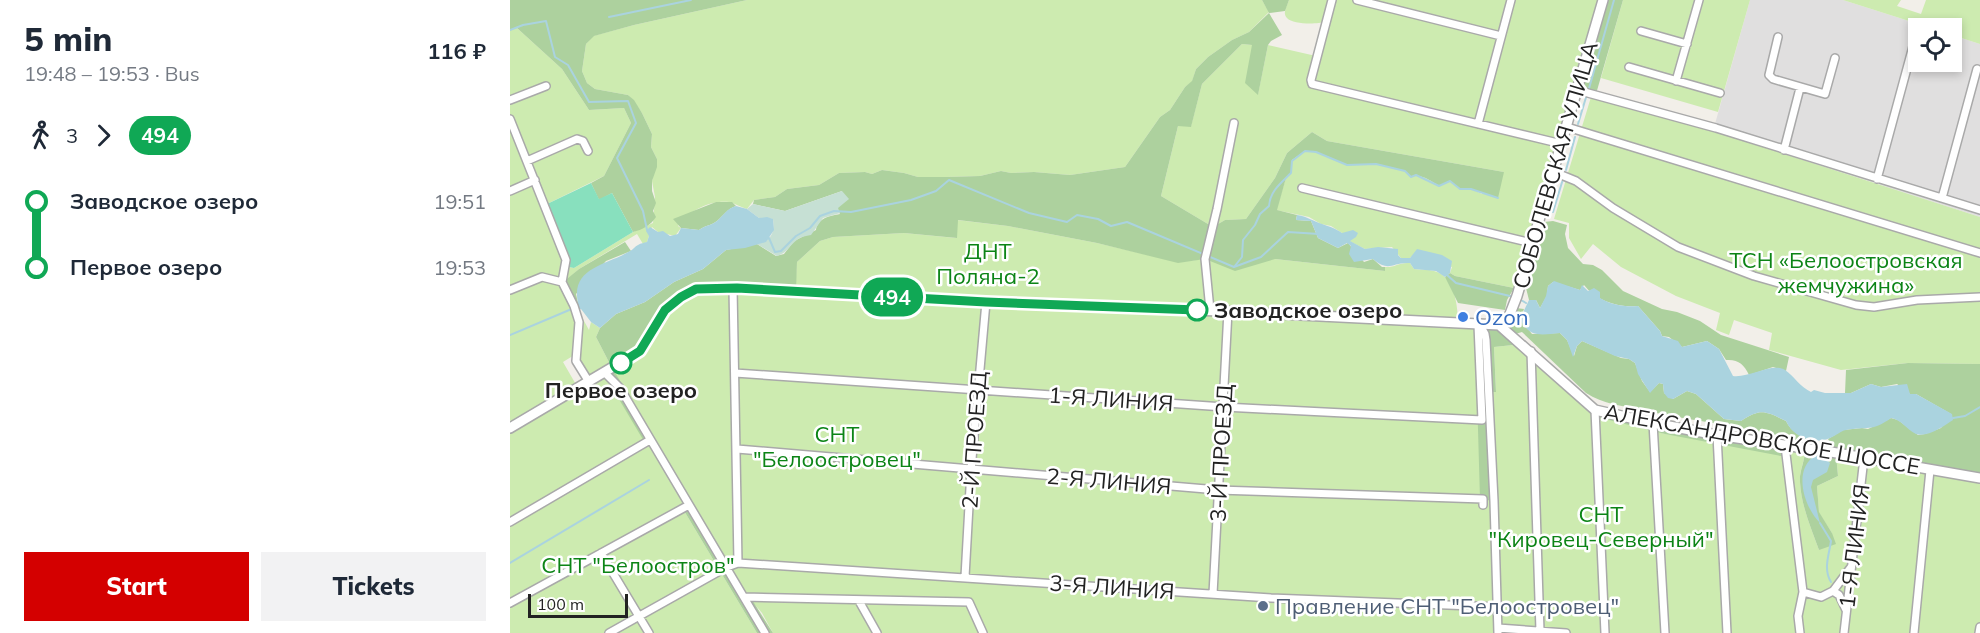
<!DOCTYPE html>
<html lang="en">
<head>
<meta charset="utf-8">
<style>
	:root { --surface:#fff; --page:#f2f2f3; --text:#1f2937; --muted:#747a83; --accent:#d40000 }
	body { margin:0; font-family:Mulish,sans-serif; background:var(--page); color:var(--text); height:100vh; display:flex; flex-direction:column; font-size:22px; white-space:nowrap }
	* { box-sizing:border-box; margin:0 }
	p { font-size:20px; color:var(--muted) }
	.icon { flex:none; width:33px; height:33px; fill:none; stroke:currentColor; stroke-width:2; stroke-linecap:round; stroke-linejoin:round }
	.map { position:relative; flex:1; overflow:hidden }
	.drawer { display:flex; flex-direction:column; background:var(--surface); width:510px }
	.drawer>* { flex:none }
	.badge { padding:0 12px; border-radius:20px; font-size:21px; line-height:39px }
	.fabs { position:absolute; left:1398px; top:18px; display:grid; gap:12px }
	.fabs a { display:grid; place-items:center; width:54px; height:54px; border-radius:0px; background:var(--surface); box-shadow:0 3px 9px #0003; font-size:30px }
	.scale { position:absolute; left:18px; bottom:15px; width:100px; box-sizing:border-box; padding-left:6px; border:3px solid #222; border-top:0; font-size:16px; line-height:21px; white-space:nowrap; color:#222; -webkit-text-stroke:4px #fff; paint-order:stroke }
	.map>.badge { position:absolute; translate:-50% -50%; box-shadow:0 0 0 3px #fff }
	.legs { display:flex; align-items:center; gap:9px; height:66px; padding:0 24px; font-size:20px }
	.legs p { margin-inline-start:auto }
	.head { display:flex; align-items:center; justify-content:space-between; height:102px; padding:0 24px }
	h1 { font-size:33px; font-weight:800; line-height:45px }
	.action { display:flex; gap:12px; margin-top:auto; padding:12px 24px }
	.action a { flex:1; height:69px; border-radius:0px; background:var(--accent); color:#fff; font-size:24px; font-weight:800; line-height:69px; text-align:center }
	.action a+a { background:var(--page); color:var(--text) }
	ul { padding:0 24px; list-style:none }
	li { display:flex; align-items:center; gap:21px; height:66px; font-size:22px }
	li i { display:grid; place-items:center; width:9px; height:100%; margin:0 8px; background:currentColor }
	li i::after { content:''; width:15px; height:15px; margin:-8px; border:4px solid; border-radius:50%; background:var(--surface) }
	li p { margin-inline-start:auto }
	li:first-child i { background:linear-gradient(#0000 50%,currentColor 0) }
	li:last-child i { background:linear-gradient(currentColor 50%,#0000 0) }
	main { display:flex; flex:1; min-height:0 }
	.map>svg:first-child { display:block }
	.residential { fill:#e0dfdf }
	.grass { fill:#cdebb0; fill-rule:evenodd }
	.forest { fill:#add19e }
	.wetland { fill:#c6e0d4 }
	.pitch { fill:#88e0be }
	.water { fill:#aad3df }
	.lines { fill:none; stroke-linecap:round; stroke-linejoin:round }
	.stream { stroke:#aad3df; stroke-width:2 }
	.minor-casing { stroke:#a9a9a9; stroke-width:10 }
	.tertiary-casing { stroke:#a9a9a9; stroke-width:12 }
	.minor { stroke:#fff; stroke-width:7 }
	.tertiary { stroke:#fff; stroke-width:9 }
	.line-1-casing { stroke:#fff; stroke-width:14 }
	.line-1 { stroke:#10a855; stroke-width:9 }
	.stop-1-dot { fill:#fff; stroke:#10a855; stroke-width:3 }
	.shop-dot { fill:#3f7fe0; stroke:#fff; stroke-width:2 }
	.service-dot { fill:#5c6f8a; stroke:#fff; stroke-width:2 }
	.labels { text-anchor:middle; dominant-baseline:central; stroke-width:5; stroke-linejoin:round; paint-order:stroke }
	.street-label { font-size:22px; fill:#222; stroke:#fff }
	.park-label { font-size:22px; fill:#0c8416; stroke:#fff }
	.stop-label { font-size:22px; font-weight:bold; fill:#222; stroke:#fff; text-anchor:start }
	.shop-label { font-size:22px; fill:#366cbe; stroke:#fff; text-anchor:start }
	.service-label { font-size:22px; fill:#4e5e75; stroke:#fff; text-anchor:start }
</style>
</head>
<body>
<main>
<section class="drawer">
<div class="head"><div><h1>5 min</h1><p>19:48 – 19:53 · Bus</p></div><b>116 ₽</b></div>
<div class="legs"><svg class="icon" aria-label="walk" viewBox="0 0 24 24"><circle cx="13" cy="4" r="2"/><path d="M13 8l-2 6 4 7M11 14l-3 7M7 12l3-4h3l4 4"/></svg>3<svg class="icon" aria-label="forward" viewBox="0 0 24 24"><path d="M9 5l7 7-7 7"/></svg><b class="badge" style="background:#10a855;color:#fff">494</b></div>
<ul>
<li><i style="color:#10a855"></i><b>Заводское озеро</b><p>19:51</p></li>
<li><i style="color:#10a855"></i><b>Первое озеро</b><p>19:53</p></li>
</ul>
<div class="action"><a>Start</a><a>Tickets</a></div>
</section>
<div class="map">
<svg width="1470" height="633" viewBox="0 0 1470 633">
	<rect width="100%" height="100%" fill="#f2efe9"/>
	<path class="residential" d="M1240 0H1333L1421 28H1408V62H1442V35L1470 44V217L1203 131Z"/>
	<path class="grass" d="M237 0H752L759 12 739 32 722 40 698 57 686 69 682 82 675 87 660 110 650 117 615 167 560 175 524 172 501 173 491 171 470 176 436 177H408L394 173 372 170 362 174 355 172 329 173 309 185 277 189 265 197 244 200 237 209C231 207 224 203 219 202 200 200 178 211 168 226L171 228 165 236 148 232 142 227 137 242 133 244 127 234 69 269 53 283 79 330 81 322 90 328 86 337 102 368 154 311 186 289 285 291 287 262 310 241 323 237 394 233 446 238 447 220 498 226 587 243 668 262 695 259H765L875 271V267C884 268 889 262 900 263L904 269C911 270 918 269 924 271 945 276 948 307 948 324L965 326 968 420 978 499 984 501 979 392 986 391 984 347 1003 345 1082 412 1155 434 1274 446 1295 450C1295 461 1289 471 1290 482 1291 505 1301 528 1309 550L1322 533 1309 513 1307 486 1328 476 1326 453 1470 478V633H263L252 613 236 594 102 369 180 505 173 509 247 633H0V428L4 425 0 420V30L7 28 52 69 79 110 114 108 121 123 94 176 35 205 59 267 64 268 123 232 143 223 145 197 142 181 147 159 141 147 142 134 132 113 123 100 118 95 85 89 77 83 72 71 76 44 83 36 124 25ZM66 354 79 382 68 388 53 362Z
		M779 0H1093L1009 289 945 276 940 273 942 267 903 255 900 258H891L882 247 855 249 839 241 832 233 821 226 811 224 799 217 766 210 776 178 781 173 782 161 795 151 806 152 837 165 866 164 895 171 901 177C911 173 921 181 929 186L940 181 950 189H961L972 194 994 172 817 141 802 132 777 153 765 178 736 219 715 220 703 227 651 196 668 126H681L692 84 732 44 742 45 748 94 758 45 806 56 815 22C808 24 783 25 777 18 772 13 777 6 779 0Z
		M1113 0H1240L1208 112 1091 78Z
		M1333 0H1391L1387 6 1411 14 1416 0H1470V44L1442 35V28H1421Z
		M1081 97 1203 131 1470 217V364L1398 363 1331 370 1259 350 1262 333 1224 320 1219 335 1206 330 1210 313 1166 296 1111 267 1083 244 1071 259 1059 238V223L1044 219Z"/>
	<path class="forest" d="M0 0H237L124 25 84 36 76 44 72 71 77 83 85 89 118 95 124 100 132 113 142 134 141 147 147 159V167L142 181V191L146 203 143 211 146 217C141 225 132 230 123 232L102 193 89 200 81 183 94 176 121 123 114 108 79 110 52 69 7 28 0 30Z
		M752 0H779L775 11 759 13 772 35 761 41 758 45 748 95 735 83 742 45 732 44 692 84 681 127 668 126 651 196 703 227 715 220 736 219 765 178 777 153 802 132 817 141 994 172 988 198 961 189H950L940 181 929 186C921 181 911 173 901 177L895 171 866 164 837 165 806 152 795 151 782 160 781 173 776 178 767 210 787 215 786 220 801 221 808 238 828 248 838 243 854 262 863 259 872 267H875V271L765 259 725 271 695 259 668 263 587 243 498 226 448 220 447 238 394 233 323 237 310 241 287 262 286 291 186 289 154 311 130 351 103 369 236 594 241 598 263 633H247L173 509 180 505 141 440 135 443 94 374 102 368 86 337 90 328 106 314 135 302 164 282 193 269 216 250 247 244 266 256 274 254 284 241 306 230C308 218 319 216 330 214L327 209 332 191 275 211 243 204 244 200 265 197 277 189 309 185 329 173 355 172 362 174 372 170 394 173 408 177H436L470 176 491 171 501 173 524 172 560 175 615 167 650 117 660 110 675 87 682 81 686 69 698 57 722 40 739 32 759 13Z
		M1093 0H1113L1086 94 1068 89Z
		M206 202H222L226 206C217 209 214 215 207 221 201 226 195 225 189 230L171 228 163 219Z
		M1043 221 1057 225 1055 234 1058 248 1073 264 1083 265 1092 270 1113 291 1152 309 1167 312 1190 321 1211 335 1279 357 1276 371 1263 367 1239 375C1234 364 1228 359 1216 360L1209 349 1197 341 1172 347 1159 337 1152 336 1150 331 1128 306C1109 308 1086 301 1074 285L1070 290 1043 282 1038 286 1037 296 1030 308 1026 300H1019L1016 288 1034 222Z
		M115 242 121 251 96 261 66 294 68 303 64 305 52 283 69 269Z
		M940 273 945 276 1004 288 997 300 995 310 948 303 935 277Z
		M1006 308 1014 309 1010 319 1022 334 1050 333 1057 340 1064 356 1067 346 1072 341 1111 358 1119 359 1125 363 1132 381 1140 392 1149 383 1153 384 1154 393 1163 399 1177 391 1186 394 1214 419 1231 421C1251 408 1255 411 1276 421 1281 432 1294 440 1306 439L1299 446C1245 426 1188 423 1133 410 1113 406 1093 404 1076 393L1012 332 1002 335 1084 408 1274 446 1276 457 1155 434 1091 418 1082 412 1003 345 984 347 986 392H979L984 501 970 499 965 326 994 329Z
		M1398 363 1470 364V478L1326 454 1328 476 1307 486 1309 512 1322 533 1326 544 1309 550C1301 528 1291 505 1290 482 1289 472 1295 461 1295 450L1325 452 1318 439 1333 430 1352 428 1358 429 1381 418 1388 420 1408 435 1415 434 1431 428 1441 414 1406 394H1400L1387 384 1371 387 1361 384 1341 393H1335L1336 370Z"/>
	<path class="wetland" d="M332 191 339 199 328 208 330 213 313 218 301 235C279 238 283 251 267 256L247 244C261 241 265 233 263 219L249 218 237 209 243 204 275 211Z"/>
	<path class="pitch" d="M81 183 89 199 102 193 123 232 64 268 59 267 35 205Z"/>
	<path class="water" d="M226 206 237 209 249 218 257 217 263 219 264 230 256 242 235 248 216 250 193 269 164 282 135 302 106 314 90 328 81 322 71 309 66 311 64 305 68 303C60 267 98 265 120 251 123 250 125 246 128 245 131 243 134 243 137 242L139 236 136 231 140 227 148 232 153 231 160 236 168 234 171 228 189 230C195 225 201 226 207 221 214 215 216 209 226 206Z
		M787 215C799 217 802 221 812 224 820 227 825 228 832 233L843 230 848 233 846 237 840 241 855 249 868 247 888 249V255L891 258H900L907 249 932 255 942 261 940 273 935 277 926 271 904 269 900 263C881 262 880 273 863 259L844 262 839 254 841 246 837 243 828 248 808 238 801 221 786 220Z
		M1044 281 1070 290 1072 285 1078 291 1084 288 1090 292V298C1101 305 1115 307 1128 306L1150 331 1152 336 1168 341 1172 347 1197 341 1209 349 1223 376C1240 378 1262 362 1275 370 1284 376 1290 387 1301 392L1304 390 1315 393H1341L1361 384 1371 387 1397 384 1400 394H1406L1442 414 1443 420C1434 426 1417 438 1406 434 1396 429 1392 420 1381 418 1362 432 1357 426 1336 430 1330 431 1326 436 1320 438 1303 445 1283 437 1276 421 1255 411 1251 408 1231 421L1214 419 1186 394 1177 391 1163 399 1158 398 1154 393 1153 384 1149 383 1140 393 1128 374 1125 363 1119 359 1105 356 1072 341 1067 346 1063 357 1057 340 1050 333C1031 335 1019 338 1010 319L1019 300H1026L1030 308 1036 296 1038 286Z
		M1306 455 1313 456 1320 463 1317 472 1303 480 1301 487 1310 523C1294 507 1282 469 1306 455Z"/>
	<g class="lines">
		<path class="stream" d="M99 17 181 0
			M0 30 13 25 36 21 45 57 58 65 79 102 118 101 126 123 107 158 133 211 137 230
			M1078 92 1104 0
			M1068 124 1077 94
			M1056 170 1065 137
			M1037 210 1043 212 1053 179
			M256 239 259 238 265 252 271 251 286 236 300 228 310 216 324 211 341 212 401 200 426 191 439 180 519 213 557 222 567 215 588 219 601 226 617 222 724 267 751 257 778 232 809 234
			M724 267 732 257 733 240 745 225 750 214 759 206C760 191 771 183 781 173L782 161 795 151 806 152 837 165 866 164 895 171 901 177 906 175 929 186 940 181 950 189H961L988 198
			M937 275 946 283 1004 297
			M1009 299 1016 303
			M0 335 64 308
			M1443 418 1455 416 1470 407
			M1306 446V439
			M1310 523 1321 541C1319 555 1313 569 1321 582
			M0 563 139 480"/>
		<g class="minor-casing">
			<path id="minor" d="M822 0 801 80 802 84 1052 144
				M847 0 991 36
				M1131 31 1177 44
				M1268 37 1259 75 1263 79 1315 94 1325 58
				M1119 67 1210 93
				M1166 81 1189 0
				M1067 90 1206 128 1470 210
				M0 100 36 86
				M0 119 56 260 52 282 64 306 69 322 66 361 79 382
				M968 124 1001 0
				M1057 127 1470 253
				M1274 150 1290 88
				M17 161 67 139 73 141 78 151
				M1044 172 1066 181 1103 208 1168 247 1244 276 1346 305 1364 307 1407 300 1470 297
				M1367 179 1405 39
				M792 188 1022 243
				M0 191 25 180
				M1432 198 1467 69
				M223 288 228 563
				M0 290 32 277 52 282
				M700 310 695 259 707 209 724 123
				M970 325 975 334 976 340 984 501 988 633
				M1021 351 1030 631
				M95 373 110 388 255 633
				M225 373 714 407 972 420 968 325
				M1085 410 1095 633
				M1143 423 1155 633
				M1207 435 1217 633
				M1275 446 1293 592 1288 616 1290 633
				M227 449 708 490 973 499V505
				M0 522 140 440
				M91 553 139 633
				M455 577 461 470 476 302
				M1323 591 1329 595 1336 610
				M1293 592 1311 597 1323 591 1341 567
				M703 594 718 311
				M234 597 459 602 473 633
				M349 601 367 633
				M0 603 179 505
				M988 628 1056 633
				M99 633 217 567 228 563 761 598 988 607
				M1334 633 1354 458
				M1404 633 1420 470
				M1469 633 1470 627"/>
		</g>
		<g class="tertiary-casing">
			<path id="tertiary" d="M989 325 998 319 1007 296 1093 0
				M0 428 130 351 155 310 171 297 186 289 227 288 477 302 709 311 989 325 1085 410 1143 423 1207 435 1321 452 1470 478"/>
		</g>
		<use href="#minor" class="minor"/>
		<use href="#tertiary" class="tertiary"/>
	</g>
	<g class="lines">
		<g class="line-1-casing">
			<path id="line-1" d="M111 363 130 351 155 310 171 297 186 289 227 288 476 302 687 310"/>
		</g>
		<use href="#line-1" class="line-1"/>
	</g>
	<g class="stop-1-dot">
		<circle cx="687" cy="310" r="10"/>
		<circle cx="111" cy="363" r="10"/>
	</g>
	<circle class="shop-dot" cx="953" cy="317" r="6"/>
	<circle class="service-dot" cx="753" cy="606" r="6"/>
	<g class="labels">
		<g class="street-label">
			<text transform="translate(1045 165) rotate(-74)">СОБОЛЕВСКАЯ УЛИЦА</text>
			<text transform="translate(601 399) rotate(4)">1-Я ЛИНИЯ</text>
			<text transform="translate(1252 439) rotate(10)">АЛЕКСАНДРОВСКОЕ ШОССЕ</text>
			<text transform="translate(464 440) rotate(-86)">2-Й ПРОЕЗД</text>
			<text transform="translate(711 453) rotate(-87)">3-Й ПРОЕЗД</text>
			<text transform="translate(599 481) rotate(5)">2-Я ЛИНИЯ</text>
			<text transform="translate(1344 546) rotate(-83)">1-Я ЛИНИЯ</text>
			<text transform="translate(602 587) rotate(4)">3-Я ЛИНИЯ</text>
		</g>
		<g class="park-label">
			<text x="478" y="251">ДНТ<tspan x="478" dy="25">Поляна-2</tspan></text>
			<text x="1336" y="260">ТСН «Белоостровская<tspan x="1336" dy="25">жемчужина»</tspan></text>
			<text x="327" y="434">СНТ<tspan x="327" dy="25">"Белоостровец"</tspan></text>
			<text x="1091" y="514">СНТ<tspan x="1091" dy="25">"Кировец-Северный"</tspan></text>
			<text x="128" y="565">СНТ "Белоостров"</text>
		</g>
		<g class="stop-label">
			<text x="704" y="310">Заводское озеро</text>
			<text x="111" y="390" text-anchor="middle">Первое озеро</text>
		</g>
		<g class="shop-label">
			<text x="965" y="317">Ozon</text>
		</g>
		<g class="service-label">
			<text x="765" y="606">Правление СНТ "Белоостровец"</text>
		</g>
	</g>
</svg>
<div class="fabs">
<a><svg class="icon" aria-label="locate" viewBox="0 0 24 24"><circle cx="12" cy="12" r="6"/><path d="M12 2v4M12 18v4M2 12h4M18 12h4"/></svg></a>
</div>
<div class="scale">100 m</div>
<b class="badge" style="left:382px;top:297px;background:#10a855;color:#fff">494</b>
</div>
</main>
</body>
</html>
